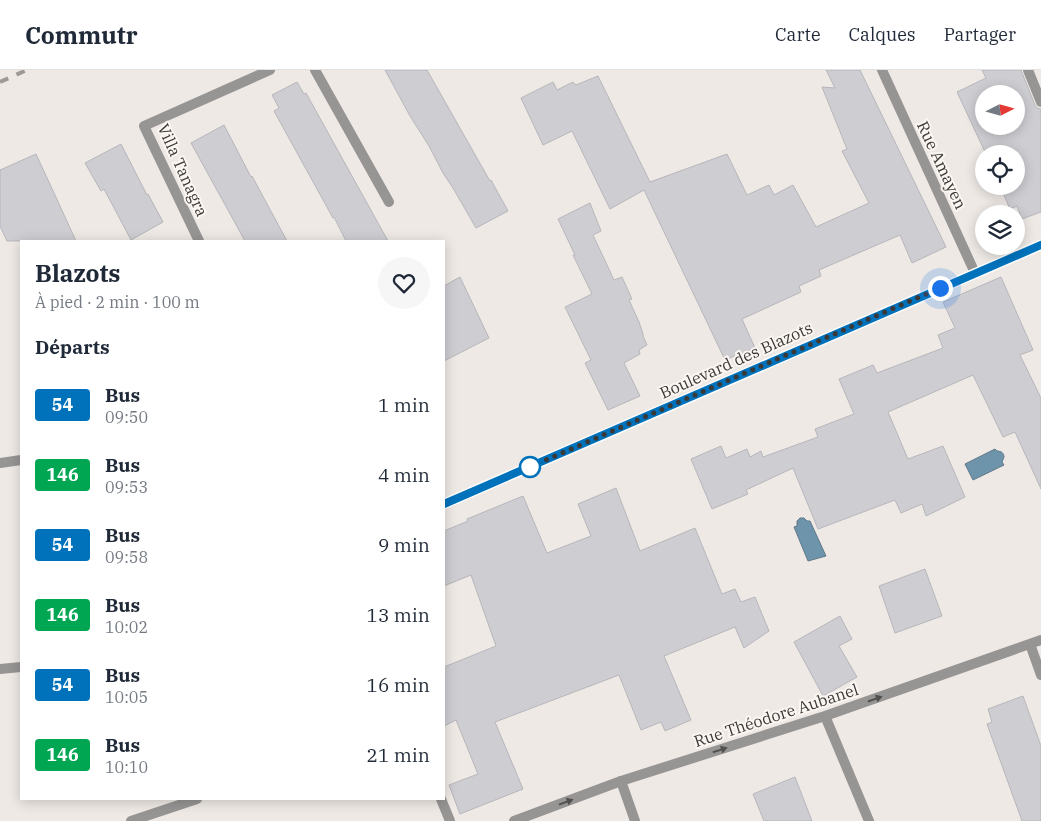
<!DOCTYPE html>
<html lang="fr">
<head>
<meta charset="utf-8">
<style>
	:root { --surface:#fff; --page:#f6f6f7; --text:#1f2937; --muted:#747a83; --line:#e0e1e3 }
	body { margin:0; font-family:"IBM Plex Serif",serif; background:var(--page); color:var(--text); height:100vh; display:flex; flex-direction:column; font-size:19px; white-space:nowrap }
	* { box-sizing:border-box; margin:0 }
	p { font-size:16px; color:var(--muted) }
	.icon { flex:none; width:28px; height:28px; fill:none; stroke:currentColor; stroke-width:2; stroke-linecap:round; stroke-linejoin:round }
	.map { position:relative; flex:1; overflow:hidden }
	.side { position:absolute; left:20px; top:170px; width:425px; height:560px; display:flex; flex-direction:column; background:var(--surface); border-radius:0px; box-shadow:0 2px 12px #0003 }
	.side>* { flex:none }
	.badge { padding:0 10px; border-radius:4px; font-size:18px; line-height:32px }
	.needle { width:32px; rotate:84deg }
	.fabs { position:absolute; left:975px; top:15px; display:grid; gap:10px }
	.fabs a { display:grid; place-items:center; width:50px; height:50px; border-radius:50%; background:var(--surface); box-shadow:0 2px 12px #0003; font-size:25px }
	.you { position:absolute; width:25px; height:25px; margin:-12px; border:4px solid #fff; border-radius:50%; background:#1a73e8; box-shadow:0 0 0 8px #1a73e833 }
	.map>.badge { position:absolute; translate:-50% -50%; box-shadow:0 0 0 2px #fff }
	h2 { padding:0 15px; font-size:19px; line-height:45px }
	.round { display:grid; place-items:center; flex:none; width:52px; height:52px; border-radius:26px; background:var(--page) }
	.headline { display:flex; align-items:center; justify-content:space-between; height:85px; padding:0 15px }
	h1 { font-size:24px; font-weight:700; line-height:38px }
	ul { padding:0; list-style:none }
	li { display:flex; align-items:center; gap:15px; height:70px; padding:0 15px }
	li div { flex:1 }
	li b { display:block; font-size:19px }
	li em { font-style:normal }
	li .badge { min-width:55px; font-weight:700; text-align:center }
	header { display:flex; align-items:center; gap:30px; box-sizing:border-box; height:70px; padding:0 25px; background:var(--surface); border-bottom:1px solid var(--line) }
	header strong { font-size:24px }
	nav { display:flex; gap:28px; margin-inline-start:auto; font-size:18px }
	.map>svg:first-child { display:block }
	.water { fill:#6e94ac; stroke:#5f7989 }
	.building { fill:#cecdd2; stroke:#b7b6bb; fill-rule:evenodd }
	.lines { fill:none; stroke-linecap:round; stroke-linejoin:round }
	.lane { stroke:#979494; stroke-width:10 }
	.street { stroke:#979494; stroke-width:10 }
	.rail { stroke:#9d9996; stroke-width:4; stroke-dasharray:9 9; stroke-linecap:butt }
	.oneway { fill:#52504e }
	.line-casing { stroke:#fff; stroke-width:11 }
	.line { stroke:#0072bc; stroke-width:8 }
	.walk { stroke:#3b3937; stroke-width:5; stroke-dasharray:0 9 }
	.stop-dot { fill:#fff; stroke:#0072bc; stroke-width:2.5 }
	.labels { text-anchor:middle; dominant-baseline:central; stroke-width:4; stroke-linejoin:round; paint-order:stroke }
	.street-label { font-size:16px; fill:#3b3937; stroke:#fbf6f2 }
</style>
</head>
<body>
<header>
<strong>Commutr</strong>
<nav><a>Carte</a><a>Calques</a><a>Partager</a></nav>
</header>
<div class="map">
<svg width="1041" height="751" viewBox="0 0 1041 751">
	<rect width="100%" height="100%" fill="#eee9e5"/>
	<path class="water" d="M995 379 997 381C1001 381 1004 383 1004 387L1002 392 1004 395 973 410 965 394Z
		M800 448H804L807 451H810L826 486 808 491 794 457 797 456V451Z"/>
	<path class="building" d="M385 0H427L490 111 491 110 508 141 476 158 453 118 443 103 429 76 410 46Z
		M826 0H860L946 177 912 193 900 165 819 200 821 206 799 216 801 222 742 249 755 278 725 290 644 120 610 139 572 61 543 75 521 28 553 12 557 20 573 12 576 15 598 6 650 112 727 84 747 125 769 115 774 125 793 115 816 157 869 133 842 81 847 79 822 17 835 18Z
		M982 0H1021L1035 35 1037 38 1041 39V142L1022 149 1017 136 1010 139 1000 116H1016V84H986L957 22 986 8ZM984 24H1016V56H984Z
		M297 12 304 24 306 23 388 171H346L334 147 333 148 274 41 279 38 272 25Z
		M224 55 251 107 252 106 287 171H245L191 73Z
		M121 74 147 125 148 124 163 152 131 170 104 119 101 121 85 93Z
		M36 84 54 123 76 171H7L0 156V100Z
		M590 133 601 161 593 165 614 210 622 207 632 229 629 230 639 252 643 264V266L647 275 639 280 640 284 624 293 640 326 608 340 585 293 591 290 565 237 592 224 573 185H575L558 149Z
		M460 207 489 268 444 291V216Z
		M1001 207 1033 280 1020 285 1041 328V419L1015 362 1003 367 973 305 888 342 908 389 943 376 965 427 926 446 922 434 901 443 895 430 818 459 793 398 746 420 748 424 712 439 691 389 721 376 726 388 747 379 750 387 761 381 763 387 818 367 815 359 854 344 839 309 873 295 877 303 943 278 938 265 955 258 943 232Z
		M616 418 640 481 695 458 722 524 735 519 741 532 755 527 769 561 744 578 735 557 664 586 691 650 665 661 661 652 641 660 619 605 495 652 523 719 460 744 449 715 478 704 456 650 444 656V597L496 576 471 505 444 516V461L468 451 467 449 523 426 547 483 591 466 578 434Z
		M925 499 942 546 895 563 879 516Z
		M840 546 852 569 839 576 857 607 823 626 794 572Z
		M1023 626 1041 676V751H1022L987 654 992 652 988 639Z
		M795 707 812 751H764L753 724Z"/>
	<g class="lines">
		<path class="lane" d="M621 711 635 751"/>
		<path class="street" d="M315 0 389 132
			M882 0 975 203
			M1028 0 1041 32
			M199 171 144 56 270 0
			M0 393 21 390
			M444 434 1041 175
			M1030 574 1041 605
			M0 599 21 597
			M825 646 869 751
			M441 729 450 751
			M131 751 197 729
			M514 751 621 711 825 646 1041 570"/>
		<path class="rail" d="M0 12 27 0"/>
	</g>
	<defs><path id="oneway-solid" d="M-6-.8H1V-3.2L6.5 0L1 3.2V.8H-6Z" transform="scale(1.25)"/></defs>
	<g class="oneway">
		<use href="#oneway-solid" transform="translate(875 629) rotate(-19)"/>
		<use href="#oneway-solid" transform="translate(720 680) rotate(-18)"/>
		<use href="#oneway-solid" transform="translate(566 732) rotate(-20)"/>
	</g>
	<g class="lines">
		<g class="line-casing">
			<path id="line" d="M444 434 1041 175"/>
		</g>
		<use href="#line" class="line"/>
		<path class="walk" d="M530 397 940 218"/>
	</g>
	<circle class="stop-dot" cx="530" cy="397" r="10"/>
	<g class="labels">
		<g class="street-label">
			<text transform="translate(942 95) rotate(65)">Rue Amayen</text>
			<text transform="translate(183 100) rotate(66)">Villa Tanagra</text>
			<text transform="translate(736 290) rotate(-24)">Boulevard des Blazots</text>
			<text transform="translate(776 645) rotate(-18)">Rue Théodore Aubanel</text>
		</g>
	</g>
</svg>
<div class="fabs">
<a><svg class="needle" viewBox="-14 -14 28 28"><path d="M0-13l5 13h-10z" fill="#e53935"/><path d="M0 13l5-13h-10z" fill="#747a83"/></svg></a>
<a><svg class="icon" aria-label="locate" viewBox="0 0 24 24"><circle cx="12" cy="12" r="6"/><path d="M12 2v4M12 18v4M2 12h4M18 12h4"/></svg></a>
<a><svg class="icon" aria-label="layers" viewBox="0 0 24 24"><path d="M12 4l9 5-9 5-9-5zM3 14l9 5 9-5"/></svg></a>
</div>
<div class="you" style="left:940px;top:218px"></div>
<section class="side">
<div class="headline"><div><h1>Blazots</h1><p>À pied · 2 min · 100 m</p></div><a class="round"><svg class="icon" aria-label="heart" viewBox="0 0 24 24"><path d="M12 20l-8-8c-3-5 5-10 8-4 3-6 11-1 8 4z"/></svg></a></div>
<h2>Départs</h2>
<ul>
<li><span class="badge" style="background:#0072bc;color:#fff">54</span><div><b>Bus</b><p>09:50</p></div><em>1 min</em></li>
<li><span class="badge" style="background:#00a651;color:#fff">146</span><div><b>Bus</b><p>09:53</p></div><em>4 min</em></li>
<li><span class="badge" style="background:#0072bc;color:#fff">54</span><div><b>Bus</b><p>09:58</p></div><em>9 min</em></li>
<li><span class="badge" style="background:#00a651;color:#fff">146</span><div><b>Bus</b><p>10:02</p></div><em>13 min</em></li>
<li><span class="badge" style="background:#0072bc;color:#fff">54</span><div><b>Bus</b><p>10:05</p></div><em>16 min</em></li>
<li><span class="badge" style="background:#00a651;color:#fff">146</span><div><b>Bus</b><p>10:10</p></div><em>21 min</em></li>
</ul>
</section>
</div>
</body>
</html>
